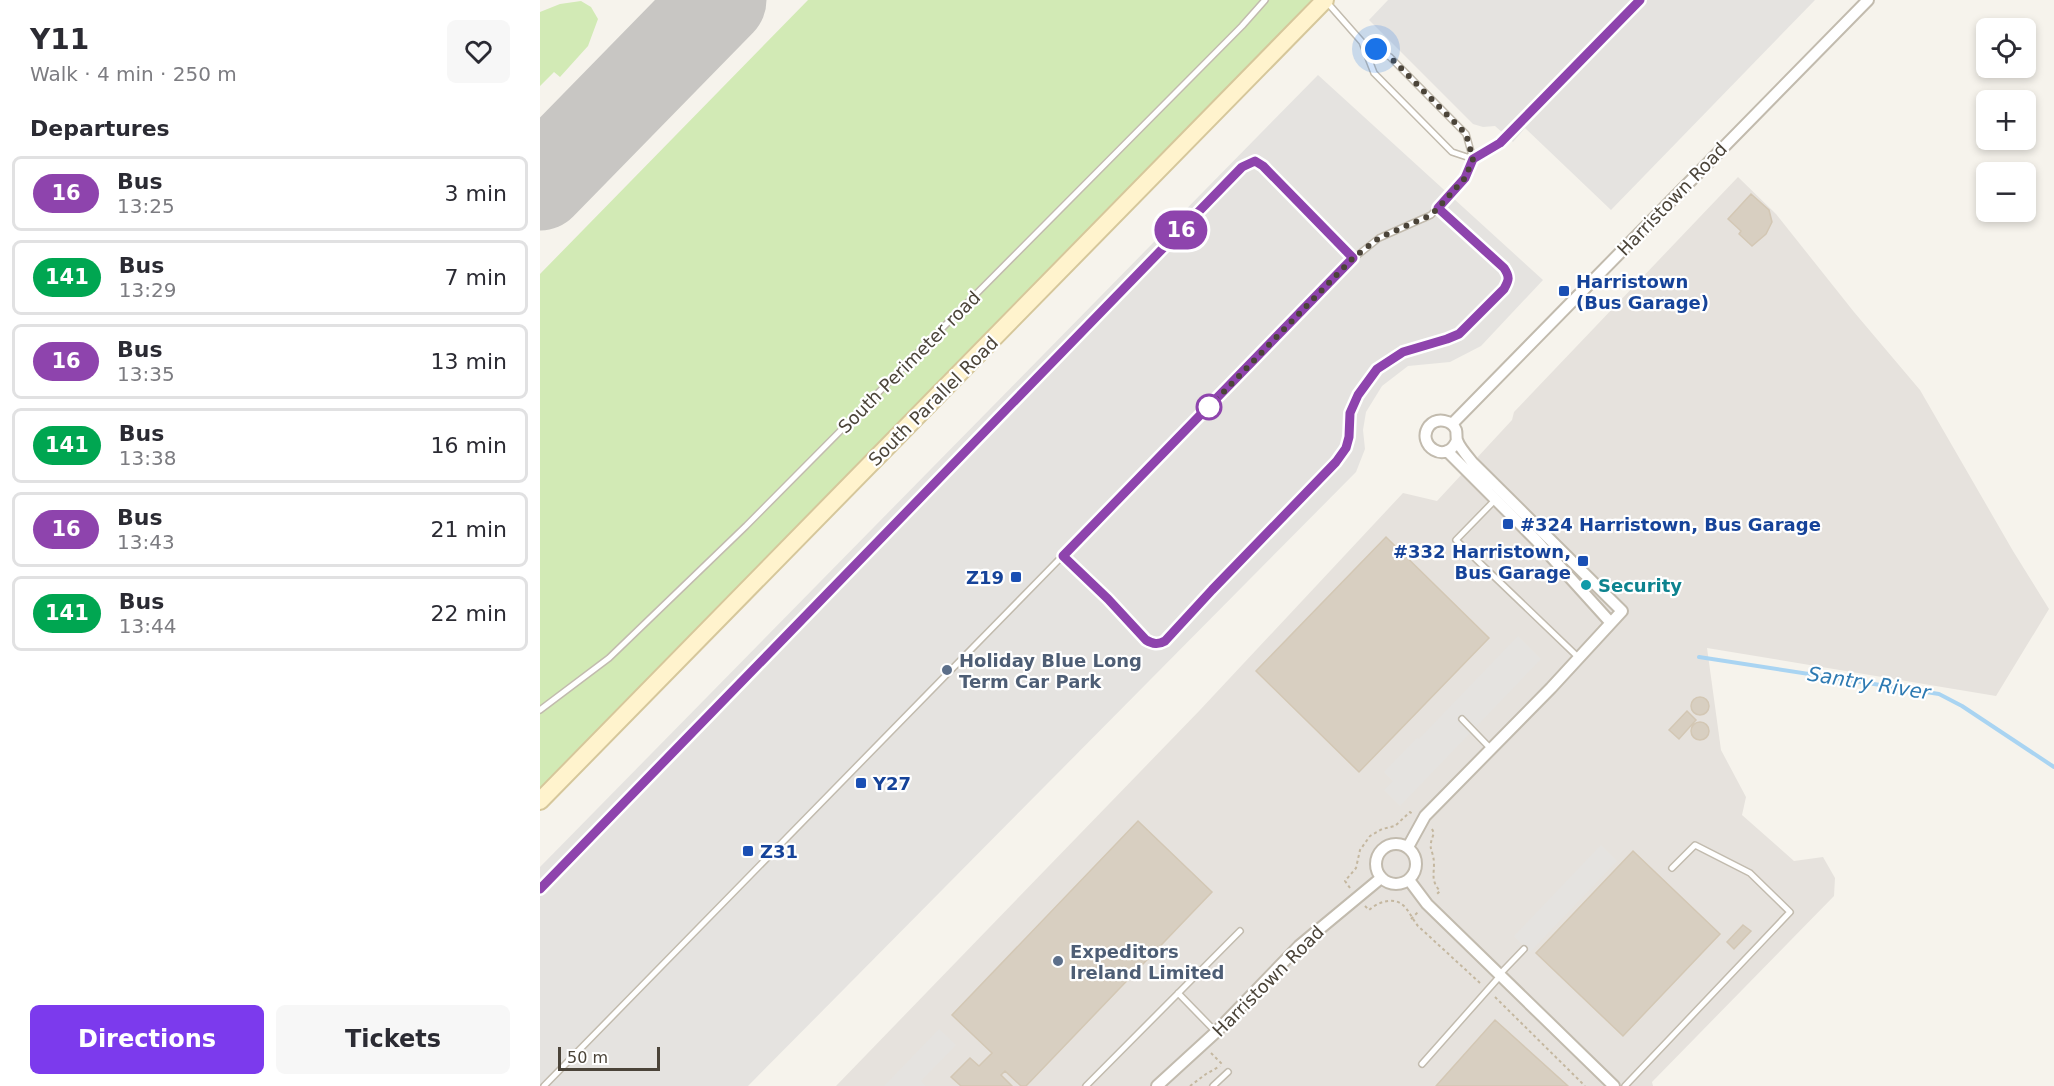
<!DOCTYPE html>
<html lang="en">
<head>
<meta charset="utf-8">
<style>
	:root { --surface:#fff; --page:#f7f7f7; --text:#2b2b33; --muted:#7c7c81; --line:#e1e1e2; --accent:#7c3aed }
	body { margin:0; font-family:"DejaVu Sans",sans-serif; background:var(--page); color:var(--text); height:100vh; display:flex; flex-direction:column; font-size:22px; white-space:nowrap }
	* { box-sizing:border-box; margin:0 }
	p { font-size:20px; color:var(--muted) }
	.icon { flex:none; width:33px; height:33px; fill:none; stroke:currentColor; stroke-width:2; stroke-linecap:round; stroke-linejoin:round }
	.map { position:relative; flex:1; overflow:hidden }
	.drawer { display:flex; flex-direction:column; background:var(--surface); width:540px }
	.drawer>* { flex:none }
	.badge { padding:0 12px; border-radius:20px; font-size:21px; line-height:39px }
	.buttons { position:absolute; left:1436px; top:18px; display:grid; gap:12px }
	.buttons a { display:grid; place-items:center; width:60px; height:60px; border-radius:9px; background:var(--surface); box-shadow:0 3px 9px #0003; font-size:30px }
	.scale { position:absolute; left:18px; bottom:15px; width:102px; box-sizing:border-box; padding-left:6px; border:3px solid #4b4439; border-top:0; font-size:16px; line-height:21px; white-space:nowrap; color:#4b4439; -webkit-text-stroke:4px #fff; paint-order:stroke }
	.you { position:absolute; width:30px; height:30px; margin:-15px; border:4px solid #fff; border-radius:50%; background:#1a73e8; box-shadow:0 0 0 9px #1a73e833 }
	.map>.badge { position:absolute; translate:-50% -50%; box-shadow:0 0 0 3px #fff }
	h2 { padding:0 30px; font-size:22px; line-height:54px }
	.round { display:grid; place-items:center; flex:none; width:63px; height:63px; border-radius:9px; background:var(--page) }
	.headline { display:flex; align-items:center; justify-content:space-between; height:102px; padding:0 30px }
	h1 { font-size:28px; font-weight:600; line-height:45px }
	.primary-button { display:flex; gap:12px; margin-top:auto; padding:12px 30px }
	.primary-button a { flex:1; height:69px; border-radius:9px; background:var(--accent); color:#fff; font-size:24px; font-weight:600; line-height:69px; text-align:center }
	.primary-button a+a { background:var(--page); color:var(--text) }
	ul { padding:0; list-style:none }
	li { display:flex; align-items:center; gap:18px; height:75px; margin:0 12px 9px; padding:0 18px; border:3px solid var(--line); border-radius:9px }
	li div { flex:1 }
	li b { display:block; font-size:22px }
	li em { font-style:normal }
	li .badge { min-width:66px; font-weight:700; text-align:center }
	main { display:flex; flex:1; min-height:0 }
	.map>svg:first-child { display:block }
	.industrial { fill:#e6e2dd }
	.green { fill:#d2eab5 }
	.parking { fill:#e5e3e0 }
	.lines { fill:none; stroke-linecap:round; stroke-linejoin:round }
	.stream { stroke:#a9d4f2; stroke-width:4 }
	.taxiway { stroke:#c8c6c3; stroke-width:38 }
	.runway { stroke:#c8c6c3; stroke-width:93 }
	.building { fill:#d8cfc1; stroke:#d3c7b4; stroke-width:1.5 }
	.service-casing { stroke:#c2bbae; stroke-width:8 }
	.minor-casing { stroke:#c2bbae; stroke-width:14 }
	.secondary-casing { stroke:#d6c79b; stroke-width:20 }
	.path { stroke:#c4b79f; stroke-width:2; stroke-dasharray:3 3; stroke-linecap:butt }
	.service { stroke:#fff; stroke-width:5 }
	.minor { stroke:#fff; stroke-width:10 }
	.secondary { stroke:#fff3cd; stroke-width:16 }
	.line-casing { stroke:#fff; stroke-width:14 }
	.line { stroke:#8e44ad; stroke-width:9 }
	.walk { stroke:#4b4439; stroke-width:6; stroke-dasharray:0 10.8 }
	.transit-dot { fill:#1a4fb4; stroke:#fff; stroke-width:2 }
	.stop-dot { fill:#fff; stroke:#8e44ad; stroke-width:3 }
	.culture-dot { fill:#0f9aa8; stroke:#fff; stroke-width:2 }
	.service-dot { fill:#5c6f8a; stroke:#fff; stroke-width:2 }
	.labels { text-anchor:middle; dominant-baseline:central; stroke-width:4.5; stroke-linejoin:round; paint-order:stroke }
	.street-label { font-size:18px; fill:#4b4439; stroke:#fff }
	.transit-label { font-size:18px; font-weight:bold; fill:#164399; stroke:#fff; text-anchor:start }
	.culture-label { font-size:18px; font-weight:bold; fill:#0d838f; stroke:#fff; text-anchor:start }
	.service-label { font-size:18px; font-weight:bold; fill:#4e5e75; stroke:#fff; text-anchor:start }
	.water-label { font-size:20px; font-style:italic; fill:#2e7ab2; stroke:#fff }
</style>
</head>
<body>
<main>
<section class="drawer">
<div class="headline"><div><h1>Y11</h1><p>Walk · 4 min · 250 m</p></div><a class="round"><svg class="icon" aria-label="heart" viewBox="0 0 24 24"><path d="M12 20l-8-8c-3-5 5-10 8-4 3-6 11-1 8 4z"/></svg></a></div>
<h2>Departures</h2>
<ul>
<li><span class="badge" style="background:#8e44ad;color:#fff">16</span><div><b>Bus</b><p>13:25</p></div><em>3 min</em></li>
<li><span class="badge" style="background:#00a651;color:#fff">141</span><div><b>Bus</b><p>13:29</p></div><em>7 min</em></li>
<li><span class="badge" style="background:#8e44ad;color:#fff">16</span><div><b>Bus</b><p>13:35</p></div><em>13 min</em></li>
<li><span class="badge" style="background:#00a651;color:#fff">141</span><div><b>Bus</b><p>13:38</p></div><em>16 min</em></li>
<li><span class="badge" style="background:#8e44ad;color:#fff">16</span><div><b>Bus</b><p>13:43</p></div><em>21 min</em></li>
<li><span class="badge" style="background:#00a651;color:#fff">141</span><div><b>Bus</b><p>13:44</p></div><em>22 min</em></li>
</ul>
<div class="primary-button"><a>Directions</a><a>Tickets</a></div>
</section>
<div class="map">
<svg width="1514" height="1086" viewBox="0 0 1514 1086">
	<rect width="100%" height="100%" fill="#f6f3ec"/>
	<path class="industrial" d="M1198 177 1236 214 1314 312 1380 390 1473 551 1509 609 1456 696 1167 648 1181 750 1206 797 1202 815 1254 861 1283 857 1295 878 1294 896 1112 1082 1113 1086H296L660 710 863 493 897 501 972 420 974 412Z"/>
	<path class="green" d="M268 0H777L0 789V274Z
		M41 1 51 7 58 19 48 46 20 77 14 72 0 86V12L20 4Z"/>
	<path class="parking" d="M848 0H1275L1071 210 985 128 973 142 955 126 943 127 933 124 829 20Z
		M778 75 1003 280 941 346 910 362 868 366 842 386 826 412 823 430 825 449 816 472 208 1086H0V867Z
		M978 636 1001 659 860 806 844 790 853 781 844 772 877 738 879 739Z
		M1061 845 1077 861 990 952 974 936Z
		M399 1029 416 1045 381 1081 386 1086H344Z"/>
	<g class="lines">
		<path class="stream" d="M1159 657 1399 694 1422 706 1514 767"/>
		<path class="taxiway" d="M0 150C36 134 65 111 95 87"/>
		<path class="runway" d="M0 184 180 0"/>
	</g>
	<path class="building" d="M1211 194 1229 210 1232 222 1226 234 1212 246 1199 234 1201 231 1188 219Z
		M846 537 949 638 819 772 716 671Z
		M1151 706a9 9 0 1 1 18 0a9 9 0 1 1-18 0Z
		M1147 711 1156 720 1139 739 1129 730Z
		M1151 731a9 9 0 1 1 18 0a9 9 0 1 1-18 0Z
		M598 821 672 892 486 1086H481L465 1071 461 1075 472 1086H421L411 1077 430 1058 439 1066 452 1053 412 1015Z
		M1093 851 1180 934 1083 1036 996 953Z
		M1203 925 1211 931 1194 949 1187 942Z
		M955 1020 1028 1086H896Z"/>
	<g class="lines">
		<g class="service-casing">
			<path id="service" d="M786 1 822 42 850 57 926 134 933 159
				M822 42 834 73 912 152 933 159
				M955 500 916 540 1039 658
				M523 556 568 599 606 640C613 644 618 645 625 641L672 590 796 462 806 448 809 437 811 413 818 395 837 369 863 352 907 339 919 334 952 301 969 281 968 274 964 268 898 208
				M0 710 69 658 206 526 702 26 725 0
				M922 719 951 749
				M0 889 702 167 715 161 723 166 814 258
				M959 975 984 949
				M638 993 676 1032
				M882 1064 960 976
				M4 1086 814 258 839 238 891 215 925 178 933 159 960 143 970 133 1099 0
				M546 1086 700 931
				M673 1086 688 1072
				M1085 1086 1250 912 1210 873 1155 845 1132 868"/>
		</g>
		<g class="minor-casing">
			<path id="minor" d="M912 424 1328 0
				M907 451 996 540 1071 623
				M836 864a20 20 0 1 1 40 0a20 20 0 1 1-40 0Z
				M868 847 885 816 1011 688 1082 611 933 463C928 457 919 447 917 440 916 437 917 433 916 430 912 420 897 417 889 426 875 445 907 466 917 440
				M869 880 887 904 1074 1086
				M617 1086 676 1032 759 946 841 878"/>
		</g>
		<g class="secondary-casing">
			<path id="secondary" d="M0 801 785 0"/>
		</g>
		<path class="path" d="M892 829 894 833C887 851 893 847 894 863 894 875 891 881 900 891L896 895
			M810 888 805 881 816 868 820 850 830 836 842 829 855 826 870 812 874 815
			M825 906 829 910C838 902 854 896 864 906 870 912 873 920 878 926L940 983
			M871 919 879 911
			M955 997 1045 1086
			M671 1053 682 1064
			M650 1086 666 1074 680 1066"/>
		<use href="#service" class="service"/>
		<use href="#minor" class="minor"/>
		<use href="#secondary" class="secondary"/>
	</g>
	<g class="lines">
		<g class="line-casing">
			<path id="line" d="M0 889 702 167 715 161 723 166 813 258 523 556 568 599 606 640C613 644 618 645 625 641L672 590 796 462 806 448 809 437 810 413 818 395 837 369 863 352 907 339 919 334 964 289C969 280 970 277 964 268L898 208 925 178 933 159 960 143 1100 0"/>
		</g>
		<use href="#line" class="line"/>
		<path class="walk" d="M669 407 813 258 839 238 891 215 898 208 925 178 933 159 926 134 850 57 836 49"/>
	</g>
	<g class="transit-dot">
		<rect x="1018" y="285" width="12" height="12" rx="3"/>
		<rect x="962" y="518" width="12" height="12" rx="3"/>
		<rect x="1037" y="555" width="12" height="12" rx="3"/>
		<rect x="470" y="571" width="12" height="12" rx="3"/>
		<rect x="315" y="777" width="12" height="12" rx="3"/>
		<rect x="202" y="845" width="12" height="12" rx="3"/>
	</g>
	<circle class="stop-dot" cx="669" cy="407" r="12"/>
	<circle class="culture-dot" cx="1046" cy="585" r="6"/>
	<g class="service-dot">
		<circle cx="407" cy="670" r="6"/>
		<circle cx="518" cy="961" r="6"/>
	</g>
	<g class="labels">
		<g class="street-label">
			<text transform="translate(1132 199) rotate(-46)">Harristown Road</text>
			<text transform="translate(369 362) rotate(-45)">South Perimeter road</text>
			<text transform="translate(393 401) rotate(-45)">South Parallel Road</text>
			<text transform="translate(728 981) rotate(-45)">Harristown Road</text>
		</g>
		<g class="transit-label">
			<text x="1036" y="281">Harristown<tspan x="1036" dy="21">(Bus Garage)</tspan></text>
			<text x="980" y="524">#324 Harristown, Bus Garage</text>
			<text x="1031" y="551" text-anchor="end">#332 Harristown,<tspan x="1031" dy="21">Bus Garage</tspan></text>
			<text x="464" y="577" text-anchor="end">Z19</text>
			<text x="333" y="783">Y27</text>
			<text x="220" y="851">Z31</text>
		</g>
		<g class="culture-label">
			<text x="1058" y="585">Security</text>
		</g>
		<g class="service-label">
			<text x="419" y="660">Holiday Blue Long<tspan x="419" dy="21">Term Car Park</tspan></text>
			<text x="530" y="951">Expeditors<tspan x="530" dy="21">Ireland Limited</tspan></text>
		</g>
		<g class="water-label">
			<text transform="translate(1329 683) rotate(9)">Santry River</text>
		</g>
	</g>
</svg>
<div class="buttons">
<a><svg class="icon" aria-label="locate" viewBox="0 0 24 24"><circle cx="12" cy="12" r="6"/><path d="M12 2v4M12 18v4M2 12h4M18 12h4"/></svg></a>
<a>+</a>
<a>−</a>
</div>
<div class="scale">50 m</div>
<div class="you" style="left:836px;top:49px"></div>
<b class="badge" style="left:641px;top:230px;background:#8e44ad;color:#fff">16</b>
</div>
</main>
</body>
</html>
